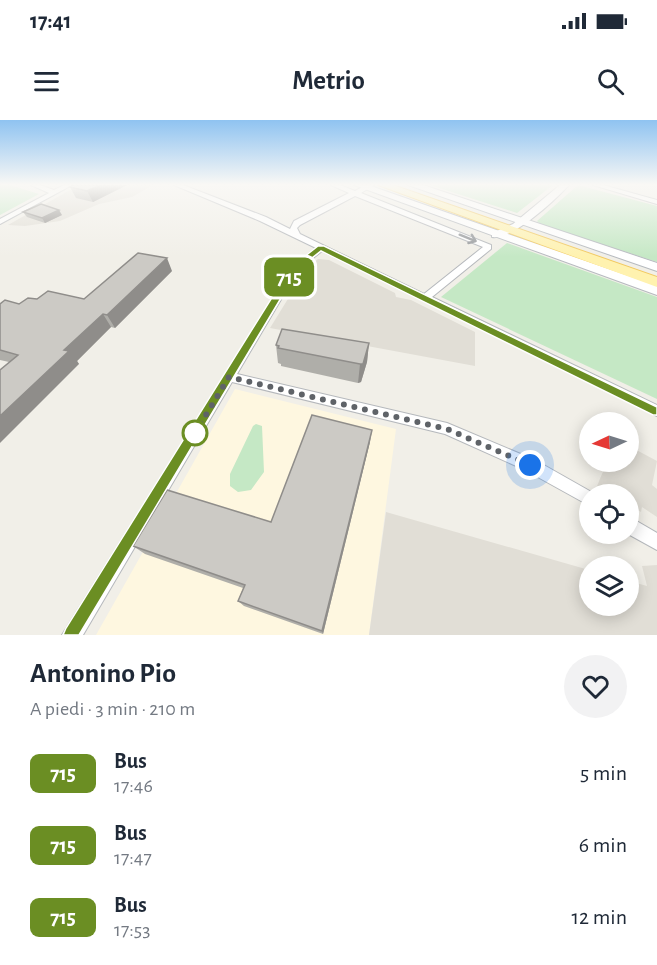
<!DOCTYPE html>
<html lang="it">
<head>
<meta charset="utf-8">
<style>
	:root { --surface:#fff; --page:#f2f2f3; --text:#1f2937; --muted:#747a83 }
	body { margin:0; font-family:"Alegreya Sans",sans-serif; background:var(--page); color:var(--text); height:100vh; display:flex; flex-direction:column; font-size:22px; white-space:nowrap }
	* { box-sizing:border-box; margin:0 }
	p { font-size:20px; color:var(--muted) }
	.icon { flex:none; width:33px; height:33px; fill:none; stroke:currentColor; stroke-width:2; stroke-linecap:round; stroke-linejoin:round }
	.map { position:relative; height:515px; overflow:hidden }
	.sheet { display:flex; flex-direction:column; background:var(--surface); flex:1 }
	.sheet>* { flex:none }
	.badge { padding:0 12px; border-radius:9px; font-size:21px; line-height:39px }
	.needle { width:39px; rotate:266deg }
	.controls { position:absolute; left:579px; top:292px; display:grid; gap:12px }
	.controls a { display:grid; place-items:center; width:60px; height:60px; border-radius:50%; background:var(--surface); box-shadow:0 3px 15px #0003; font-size:30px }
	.you { position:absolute; width:30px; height:30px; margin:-15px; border:4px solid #fff; border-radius:50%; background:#1a73e8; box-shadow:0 0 0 9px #1a73e833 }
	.map>.badge { position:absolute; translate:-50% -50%; box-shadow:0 0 0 3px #fff }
	.round { display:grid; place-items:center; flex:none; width:63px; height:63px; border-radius:32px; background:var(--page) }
	.summary { display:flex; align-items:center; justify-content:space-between; height:102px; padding:0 30px }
	h1 { font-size:28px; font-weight:700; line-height:45px }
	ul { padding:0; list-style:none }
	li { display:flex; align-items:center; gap:18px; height:72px; padding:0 30px }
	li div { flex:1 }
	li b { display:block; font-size:22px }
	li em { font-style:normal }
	li .badge { min-width:66px; font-weight:700; text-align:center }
	.status { display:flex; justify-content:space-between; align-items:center; height:42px; padding:0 30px; background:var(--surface); direction:ltr }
	.status svg { height:16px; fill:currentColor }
	header { display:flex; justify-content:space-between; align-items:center; height:78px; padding:0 30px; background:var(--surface); font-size:27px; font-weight:700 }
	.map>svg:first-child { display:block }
	.commercial { fill:#fef7e0 }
	.education { fill:#e1ded6 }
	.green { fill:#c5e8c5 }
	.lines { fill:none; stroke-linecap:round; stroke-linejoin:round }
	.minor-casing { stroke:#b5b8bc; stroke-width:2 }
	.tertiary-casing { stroke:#b5b8bc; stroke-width:2 }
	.secondary-casing { stroke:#b6babf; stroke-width:2 }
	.primary-casing { stroke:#f2c960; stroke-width:2 }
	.minor { fill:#fff; fill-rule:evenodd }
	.tertiary { fill:#fff; fill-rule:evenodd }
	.secondary { fill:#fff; fill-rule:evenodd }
	.primary { fill:#fff2af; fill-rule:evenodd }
	.wall { fill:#afaea9 }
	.shaded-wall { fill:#8f8d8a }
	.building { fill:#cccac5; stroke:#8f8d8a; stroke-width:1.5 }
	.oneway { stroke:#979a9d }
	.line { fill:#6b8e23; stroke:#fff; stroke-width:1.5 }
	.walk { stroke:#5f6368; stroke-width:6; stroke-dasharray:0 10.8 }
	.stop-dot { fill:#fff; stroke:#6b8e23; stroke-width:3 }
</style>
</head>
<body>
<div class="status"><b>17:41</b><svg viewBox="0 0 49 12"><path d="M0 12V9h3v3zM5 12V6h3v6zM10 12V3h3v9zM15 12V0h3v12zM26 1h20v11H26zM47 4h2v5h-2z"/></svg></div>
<header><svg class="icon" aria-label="menu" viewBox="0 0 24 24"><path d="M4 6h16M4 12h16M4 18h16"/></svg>Metrio<svg class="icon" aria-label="search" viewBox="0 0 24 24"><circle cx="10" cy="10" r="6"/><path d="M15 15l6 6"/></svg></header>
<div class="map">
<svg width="657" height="515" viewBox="0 0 657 515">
	<rect width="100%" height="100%" fill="#f1efe8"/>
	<path class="commercial" d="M235 269 396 309 369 515H96Z"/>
	<path class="education" d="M89 65H153L132 77 99 84 60 101 25 106 8 105 70 70 74 71Z
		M318 139 329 140 395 173 396 177 411 180 475 212V246L270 208 307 148Z
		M629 326 657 341 652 365 657 369V397L642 387 641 392 629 385 628 375H611L597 366 607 342H628Z
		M386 392 589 450 590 486H628L629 461 647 466 642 446 657 445V515H369Z"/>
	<path class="green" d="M0 65H10L39 74 0 95Z
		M430 65H553L517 93Z
		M578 65 657 86V142L540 104 537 101Z
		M507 123 657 177V279L441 177Z
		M256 304 262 306 264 352 251 370 238 372 230 366V354L253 306Z"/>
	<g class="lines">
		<g class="minor-casing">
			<path id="minor" d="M31 65H40L54 70 64 65H72L0 104V99L49 73Z
				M174 65H183L266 97 290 109 294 101 349 73 331 65H340L355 71 366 65H374L361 73 491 125V129L432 177 657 285V296L322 131 299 149 237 254 447 303 535 340 595 374 590 375V386L525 350 445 314 232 262 83 515H62L292 147 316 128 260 101ZM355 76 483 127 424 174 300 114 297 108 300 105Z
				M593 65H603L657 80V84Z
				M628 396 657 413V430L628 414Z"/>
		</g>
		<g class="tertiary-casing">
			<path id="tertiary" d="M560 65H569C555 80 513 120 492 117V113L513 104Z"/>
		</g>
		<g class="secondary-casing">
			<path id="secondary" d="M354 65H368L657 166V175Z
				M408 65H423L657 143V151Z"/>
		</g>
		<g class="primary-casing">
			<path id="primary" d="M378 65H393L657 157V167Z"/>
		</g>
		<use href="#minor" class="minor"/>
		<use href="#tertiary" class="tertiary"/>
		<use href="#secondary" class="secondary"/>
		<use href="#primary" class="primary"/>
	</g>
	<path class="wall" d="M73 65H127L93 82 76 78 70 67Z
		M23 92 62 95 45 103 27 97Z
		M172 151 115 208 111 207 77 241 79 244 9 242 0 240V184H19L37 179H84Z
		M369 223 367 242 361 262 358 263 281 246V244L278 243 276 225Z
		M370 322 323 514 244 486 238 481 243 468 145 434 133 426 271 402Z"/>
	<path class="shaded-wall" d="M100 65H127L93 82 87 71Z
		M59 90 62 95 45 103 42 98Z
		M167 138 172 151 115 208 107 195Z
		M103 194 111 207 77 241 79 244 0 323V296L64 230Z
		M369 223 367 242 361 262 358 263 360 244Z
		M372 310 370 322 323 514 322 511Z"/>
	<path class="building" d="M73 65H100L87 71 70 67Z
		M41 84 59 90 42 98 23 92Z
		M138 133 167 138 107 195 103 194 64 230 69 231 0 296V250L18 235 0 230V184L5 180 19 184 28 178 37 179 48 171 84 179Z
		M282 209 369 223 363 244H360L278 228 279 226 276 225Z
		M312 295 372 310 322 511 238 481 245 465 133 426 167 370 271 402Z"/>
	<defs><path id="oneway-shaft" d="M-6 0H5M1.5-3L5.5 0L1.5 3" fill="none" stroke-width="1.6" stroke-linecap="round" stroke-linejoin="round" transform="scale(1.5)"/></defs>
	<use class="oneway" href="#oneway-shaft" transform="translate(468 118) rotate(22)"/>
	<linearGradient id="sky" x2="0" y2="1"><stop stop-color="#8fc3f1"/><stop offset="0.47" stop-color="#f9f8f5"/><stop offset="1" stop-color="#f9f8f5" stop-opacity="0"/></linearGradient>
	<rect width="657" height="137" fill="url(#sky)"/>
	<path class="line" d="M318 126H324L657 287V295H653L321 131 299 148 79 515H63L66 508 291 147Z"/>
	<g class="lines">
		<path class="walk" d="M195 313 229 257 447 309 530 345"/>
	</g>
	<circle class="stop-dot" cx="195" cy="313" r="12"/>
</svg>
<div class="controls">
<a><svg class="needle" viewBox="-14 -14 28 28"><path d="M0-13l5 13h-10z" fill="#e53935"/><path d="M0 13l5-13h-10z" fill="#747a83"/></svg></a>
<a><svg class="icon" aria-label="locate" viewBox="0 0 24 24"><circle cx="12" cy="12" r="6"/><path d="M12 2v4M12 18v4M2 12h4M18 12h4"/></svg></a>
<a><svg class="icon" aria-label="layers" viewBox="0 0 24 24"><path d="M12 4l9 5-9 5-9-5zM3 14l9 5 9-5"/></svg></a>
</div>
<div class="you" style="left:530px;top:345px"></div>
<b class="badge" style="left:289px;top:157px;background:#6b8e23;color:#fff">715</b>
</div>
<section class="sheet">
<div class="summary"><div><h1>Antonino Pio</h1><p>A piedi · 3 min · 210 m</p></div><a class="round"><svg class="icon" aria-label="heart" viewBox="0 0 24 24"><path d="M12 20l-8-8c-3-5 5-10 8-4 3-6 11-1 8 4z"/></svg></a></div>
<ul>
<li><span class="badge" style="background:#6b8e23;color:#fff">715</span><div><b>Bus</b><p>17:46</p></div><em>5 min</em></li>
<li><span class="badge" style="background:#6b8e23;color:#fff">715</span><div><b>Bus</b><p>17:47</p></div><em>6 min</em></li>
<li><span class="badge" style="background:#6b8e23;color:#fff">715</span><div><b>Bus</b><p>17:53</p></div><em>12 min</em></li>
</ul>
</section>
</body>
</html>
